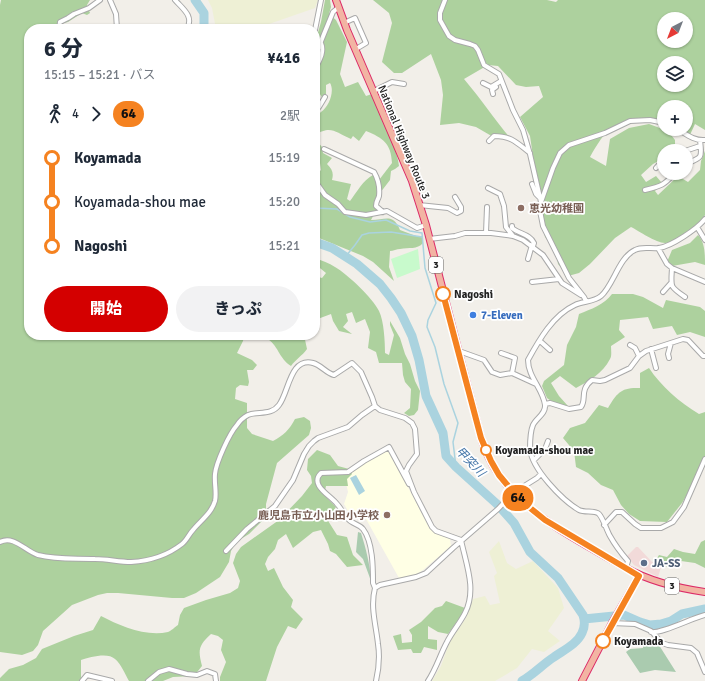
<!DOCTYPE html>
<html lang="ja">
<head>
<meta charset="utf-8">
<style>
	:root { --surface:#fff; --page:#f2f2f3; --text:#1f2937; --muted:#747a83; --accent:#d40000 }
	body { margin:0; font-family:Signika,"Noto Sans JP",sans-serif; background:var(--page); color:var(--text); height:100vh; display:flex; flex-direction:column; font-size:15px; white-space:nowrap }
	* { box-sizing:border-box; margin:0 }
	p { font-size:13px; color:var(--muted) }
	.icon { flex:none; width:22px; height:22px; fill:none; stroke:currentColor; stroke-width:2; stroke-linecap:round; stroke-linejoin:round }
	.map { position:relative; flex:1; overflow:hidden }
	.drawer { position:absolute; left:24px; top:24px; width:296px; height:316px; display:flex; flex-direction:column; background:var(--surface); border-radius:16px; box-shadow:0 1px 3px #0004 }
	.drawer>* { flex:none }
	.badge { padding:0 8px; border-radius:13px; font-size:14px; line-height:26px }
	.needle { width:26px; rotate:222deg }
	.controls { position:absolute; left:657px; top:12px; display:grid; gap:8px }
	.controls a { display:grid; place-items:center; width:36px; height:36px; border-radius:50%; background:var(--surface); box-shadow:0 1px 3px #0004; font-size:20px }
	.map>.badge { position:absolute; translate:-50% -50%; box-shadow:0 0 0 2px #fff }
	.legs { display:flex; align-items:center; gap:6px; height:44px; padding:0 20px; font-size:13px }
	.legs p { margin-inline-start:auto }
	.head { display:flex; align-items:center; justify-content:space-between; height:68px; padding:0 20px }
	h1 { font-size:22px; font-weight:800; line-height:30px }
	.action { display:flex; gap:8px; margin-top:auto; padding:8px 20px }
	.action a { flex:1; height:46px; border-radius:24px; background:var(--accent); color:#fff; font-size:16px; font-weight:800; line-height:46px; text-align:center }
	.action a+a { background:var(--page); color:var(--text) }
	ul { padding:0 20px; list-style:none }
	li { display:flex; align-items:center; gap:14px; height:44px; font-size:15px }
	li i { display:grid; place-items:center; width:6px; height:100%; margin:0 5px; background:currentColor }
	li i::after { content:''; width:10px; height:10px; margin:-5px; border:3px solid; border-radius:50%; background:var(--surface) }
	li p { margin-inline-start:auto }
	li:first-child i { background:linear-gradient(#0000 50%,currentColor 0) }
	li:last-child i { background:linear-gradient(currentColor 50%,#0000 0) }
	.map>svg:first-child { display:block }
	.commercial { fill:#f2dad9 }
	.education { fill:#ffffe5 }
	.farmland { fill:#eef0d5 }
	.forest { fill:#add19e; fill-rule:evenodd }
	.cemetery { fill:#aacbaf }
	.park { fill:#c8facc }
	.water { fill:#aad3df }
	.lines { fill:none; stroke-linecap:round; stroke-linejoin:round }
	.stream { stroke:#aad3df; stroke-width:1.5 }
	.river { stroke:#aad3df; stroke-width:9 }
	.minor-casing { stroke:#a9a9a9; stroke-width:6 }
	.trunk-casing { stroke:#dc2a67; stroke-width:8 }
	.minor { stroke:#fff; stroke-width:4 }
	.trunk { stroke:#f2b4a3; stroke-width:6 }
	.line-1-casing { stroke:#fff; stroke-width:9 }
	.line-1 { stroke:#f58220; stroke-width:6 }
	.education-dot { fill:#8d6e63; stroke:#fff; stroke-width:1.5 }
	.stop-1-dot { fill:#fff; stroke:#f58220; stroke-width:2 }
	.shop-dot { fill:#3f7fe0; stroke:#fff; stroke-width:1.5 }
	.service-dot { fill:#5c6f8a; stroke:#fff; stroke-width:1.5 }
	.labels { text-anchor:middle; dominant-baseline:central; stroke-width:3.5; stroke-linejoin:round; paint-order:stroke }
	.shield { fill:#fff; stroke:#646464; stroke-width:1 }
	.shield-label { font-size:10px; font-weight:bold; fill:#222 }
	.street-label { font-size:11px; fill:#222; stroke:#fff }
	.education-label { font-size:11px; font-weight:bold; fill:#785e54; stroke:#fff; text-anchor:start }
	.stop-label { font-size:11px; font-weight:bold; fill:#222; stroke:#fff; text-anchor:start }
	.shop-label { font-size:11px; font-weight:bold; fill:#366cbe; stroke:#fff; text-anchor:start }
	.service-label { font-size:11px; font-weight:bold; fill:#4e5e75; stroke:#fff; text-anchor:start }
	.water-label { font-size:12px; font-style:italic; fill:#4a7aab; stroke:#fff }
</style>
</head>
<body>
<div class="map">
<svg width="705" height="681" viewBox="0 0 705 681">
	<rect width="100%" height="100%" fill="#f2efe9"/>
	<path class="commercial" d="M636 547H638L652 562 662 564 658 577 634 565 627 556Z"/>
	<path class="education" d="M388 449 430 529 435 533 450 539 451 546 423 570 417 574 399 578 366 519 356 518 348 511 344 504 348 492 344 475 356 469 364 463Z"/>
	<path class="farmland" d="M208 0H318L315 8 269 24V29H216L212 8Z
		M499 541 507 563 516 569 533 561 558 588 564 608 548 631 560 641 544 652 532 649 517 668 495 681H432L441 666 450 641 466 618 473 599 485 596 490 605 500 603 494 576 497 573 489 552Z"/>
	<path class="forest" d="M1 0H90L87 5 90 13 87 15 82 13 68 22 57 25V29H29V335H244L243 341 237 353 252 360 257 365 253 370H247L249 382 248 386 240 385 236 388 235 399 247 403V428L252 434 273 441C283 436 290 429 295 419L304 417 310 421 311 428 309 435 277 463 266 504V517L249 534 236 542 231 551 229 562 220 577 196 593 184 598H172L118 593H107L98 595 72 605 43 631 38 645 33 651 22 655 0 652V5Z
		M325 0H330L331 7 329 14 336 20 347 42 340 74 345 87 358 82 366 96 372 94C380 114 397 146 399 166L395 169 391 171 390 180 380 193 378 207 371 220C386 220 393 213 400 230L416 236H423V243C417 250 409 247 400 249 397 249 393 251 390 251L389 267 394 281 373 262 363 256 319 238 315 226V176L321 170 320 163 315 154V141L316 140 322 147 323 153 332 158 327 164C332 169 334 173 332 180L351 184 347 199 350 201C357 192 363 180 373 175L379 180 392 163C391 143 383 138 366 131L359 141 353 136 351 139C335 132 331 125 315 135V115C317 114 319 114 321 112 329 107 335 91 330 83L326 85V97L323 99 315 86V43L321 22Z
		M373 0H547L556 2 558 0H705V130L695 124 689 137 680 129H686V107H664V120L661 119C640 120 615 120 601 139 597 145 593 151 590 157L606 166 610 139 629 128 649 124 668 131 675 140V147L672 151H664V158L653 164 641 175 646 182 656 176 662 183 655 191 658 195 678 176 688 182 700 170 701 161 705 151V215C698 226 680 243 665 243 656 243 639 231 631 227L615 238 590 264 579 273 568 276 558 264 556 252 545 237 541 220 544 200 535 170 530 136 520 117 543 97 539 86 526 87 516 85 498 66 488 65 464 79C481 99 495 120 511 139L495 138 476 127 459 123 440 125 443 95 441 80 431 54 402 73H394L382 62 392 23 389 13ZM664 19H686V41H664ZM664 63H686V85H664Z
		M698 235C705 242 705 254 705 265L695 262 672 266 667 262 672 250 690 243Z
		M315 259C322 260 329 263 335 267 347 274 373 298 379 311 384 321 385 342 385 353L389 355 394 335 390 325V321L400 338 405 354 410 364 415 381 420 391 418 410 414 415 409 416 404 413 410 408 411 389 405 382 403 375 402 363H379L376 352 368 348 370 332 365 319 356 323 352 312 346 314 348 321 343 327 352 334 339 331 333 321 331 314 315 320V276L322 278 326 273 315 264Z
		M612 294H633L643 297 663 308 666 300 700 307 705 311V337L690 332 677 335 672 326 653 329 648 317 620 320 619 330 625 337 611 346C611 350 612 356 610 359 603 373 589 381 576 388L560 376 551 383 559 396 568 406 554 403 547 398 542 386 544 381 564 365 567 345 576 327 579 314C591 309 604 305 612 294Z
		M257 335H304L307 349C302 356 296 359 291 366 279 359 278 344 266 338 264 336 259 336 257 335Z
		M649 368C661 386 679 402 699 414L705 412V457L691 488 682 503 667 522 640 521 629 514 621 505 613 490 601 485 588 473 576 467 574 451 563 438 570 428 585 423 599 405 608 408C617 393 621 387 640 388V373Z
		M317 450 330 455 338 466 349 469 352 474 347 479 348 486H326L324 495 336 507 331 514 325 516 337 535 347 537 353 555 363 565 347 567 336 554 330 551 328 544 321 530 313 532 293 548 286 534 278 540 275 549 268 557 265 564 268 571 274 568 283 587 293 600 291 607 303 619 296 629 288 626 277 647 266 681H220V677L226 662 221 650 223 640 218 636 211 634C198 646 198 650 202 666L194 676 173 677 163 681H129C125 674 121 664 115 659 108 652 90 657 81 660V681H0V678L9 669 23 665 36 658 42 649 74 636 93 630 101 616C120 626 146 637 168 632 171 631 175 627 178 625L180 615 184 608 206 600 230 593 238 588 240 581 233 563 236 554 241 547 279 520 302 496 312 483 311 476 307 470 308 459Z
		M705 540V568L695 563 681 561 668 567 654 563 659 555 667 557 674 549 683 552 695 554 701 542Z
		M446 601 465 608 461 616 448 634 438 632 428 626V639L437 640V650L424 647 421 653H413L411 649 398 650 393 636 401 634 402 643 412 642V635L409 630 421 622 435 608 442 606Z"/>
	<path class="cemetery" d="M358 532 361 533C366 549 370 564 371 581L363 559 356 552Z
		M643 641 657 642 676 672 655 670 640 673 626 652 630 649 643 648Z"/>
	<path class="park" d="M418 249 420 269 397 278 391 259Z"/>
	<path class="water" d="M356 475 365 491 359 495 350 478Z"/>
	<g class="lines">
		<path class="stream" d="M315 208 337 209 350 217 370 222 386 220 410 231 422 233 425 268 436 303 428 320 427 327 435 347 444 384 458 423 453 442 456 467
			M346 256 355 245 362 235 369 233 391 232 422 237"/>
		<path class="river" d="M195 0 204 13V29
			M315 242 332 248 357 264 380 284 391 298 401 313 412 336 419 360 426 396 443 433 446 456 456 467 498 505 514 523 530 552 558 578 583 615C585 621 585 627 582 633 577 644 564 650 554 657 543 664 534 674 522 681
			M584 619 624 615 640 622 650 625 661 624 671 621 682 614 705 609"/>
		<g class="minor-casing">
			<path id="minor" d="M110 0 116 14 117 29
				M175 0C183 9 194 16 187 29
				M445 0 440 13V20L449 36 455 40 470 44 475 46 478 50 484 65 499 74 513 110 523 130 530 154 541 202 540 211 543 226 569 278 584 297 586 301
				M344 23 355 18 366 43 356 49
				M59 29 60 22 68 18 74 14 89 8 100 0
				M315 30 321 0
				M315 56 333 12 339 7
				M315 69C319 61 325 52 321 43
				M483 83 491 87 501 81
				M374 91 392 82 404 84
				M493 94 492 90 496 87
				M315 109 319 107 325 97
				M677 129C686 134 694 141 705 140
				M489 141 494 136C512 136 517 143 530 153
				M324 149 374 172C378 179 380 187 379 196 378 200 376 201 376 206L383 212
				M685 151 700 146
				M686 164C703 157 702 158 700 140
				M656 168 664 159
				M315 181 325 195 338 204 345 212 366 215 387 211 417 228 426 225
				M532 184 536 194 539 197
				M488 188 500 194 504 206 506 227 513 236
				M645 190C662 186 664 185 675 173
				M541 202 553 168 560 153 569 145 605 133 630 121 650 120 664 123
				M419 205 448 208 457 213 461 211V207L455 197
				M512 226V228C519 234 530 234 534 243L533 246
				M697 227 705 240
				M486 233 487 207
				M429 239 455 236 465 233H491L513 236 523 240 543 255 562 283 581 295
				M658 248 667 264 672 268 705 282
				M528 259 532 245
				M672 268C671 287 669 286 685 297
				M532 282 559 279
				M663 292 671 283
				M540 341 550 350
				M630 345 635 348 639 356
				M651 349 656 368
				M459 351 484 360 492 372 500 375 512 373 536 384
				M501 353 515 358 512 373
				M669 358 668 354 671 343
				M545 404 550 403 569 409 581 407C587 399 579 390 592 380L600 381 605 380 630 368 639 356 646 351 683 339 688 340 703 356H705
				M534 460 545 449 548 441
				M604 525 616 512H622L635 524 641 528H661L673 522 684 507 705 459
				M0 542C14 535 25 551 38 555 57 560 76 558 95 559 107 559 119 562 131 562 149 561 168 555 182 544 187 540 189 534 193 530 201 520 211 514 215 501 217 493 214 483 215 474 216 463 229 434 237 425 239 422 244 417 248 415 258 411 271 416 279 405 289 392 290 357 313 363 321 365 326 373 334 375L352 363 361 372 372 397 375 406 380 410 405 418 412 423 415 429 417 454 409 465 406 471 414 492 432 527 436 531 461 540
				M226 551 247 529 275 506 293 480 304 454 309 446 314 441 318 438 348 427 362 415 375 406
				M626 568 628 561C621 553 615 545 610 536 607 531 603 518 599 514 595 510 585 513 579 510 562 500 532 469 530 449 530 442 530 432 533 425 536 418 546 414 545 405 543 389 528 377 528 360 539 340 553 315 575 305 583 301 594 302 601 296 613 286 619 257 635 250 642 246 651 249 659 248 672 246 697 229 705 219
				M375 588 373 583C373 568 373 542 363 529 359 524 352 524 348 519 344 515 341 508 337 504 330 495 309 485 321 473L348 472 364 461 389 447 409 484
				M612 623 635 624 651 631 662 643 668 645 691 648 697 653 705 672
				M651 632C661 634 692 618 705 615
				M82 681 87 675 112 681
				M148 681 159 672 169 669 187 674 197 675 207 671 215 674 216 681
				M376 681C379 668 380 657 378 644 376 625 370 607 375 588L380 585 416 577 426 573 453 548 498 509 513 493 537 478 541 474
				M428 681C436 669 440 655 447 642 452 632 460 623 465 613 477 590 466 564 461 540"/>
		</g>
		<g class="trunk-casing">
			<path id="trunk" d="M336 0 347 30 412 181 426 225 481 438C486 451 491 465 500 476 528 517 583 543 626 568 651 582 677 588 705 592
				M582 681 612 623 639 576"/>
		</g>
		<use href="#minor" class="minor"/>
		<use href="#trunk" class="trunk"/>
	</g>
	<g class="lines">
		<g class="line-1-casing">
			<path id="line-1" d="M443 294 481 438 491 461 499 475 519 499 545 520 639 576 603 641"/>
		</g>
		<use href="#line-1" class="line-1"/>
	</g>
	<g class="education-dot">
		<circle cx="521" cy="208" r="4"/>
		<circle cx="387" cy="515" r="4"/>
	</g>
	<g class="stop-1-dot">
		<circle cx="443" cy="294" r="7"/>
		<circle cx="486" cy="450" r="5"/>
		<circle cx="603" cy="641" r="7"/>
	</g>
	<circle class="shop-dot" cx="473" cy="315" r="4"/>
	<circle class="service-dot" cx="644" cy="563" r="4"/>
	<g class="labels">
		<g class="shield">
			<rect x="429" y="257" width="14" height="16" rx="3"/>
			<rect x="665" y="578" width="14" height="16" rx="3"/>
		</g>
		<g class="shield-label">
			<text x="436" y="265">3</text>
			<text x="672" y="586">3</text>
		</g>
		<g class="street-label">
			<text transform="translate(404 142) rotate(68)">National Highway Route 3</text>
		</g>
		<g class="education-label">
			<text x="529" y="208">恵光幼稚園</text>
			<text x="379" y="515" text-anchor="end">鹿児島市立小山田小学校</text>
		</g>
		<g class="stop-label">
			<text x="454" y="294">Nagoshi</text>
			<text x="495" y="450">Koyamada-shou mae</text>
			<text x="614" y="641">Koyamada</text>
		</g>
		<g class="shop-label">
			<text x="481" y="315">7-Eleven</text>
		</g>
		<g class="service-label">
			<text x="652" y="563">JA-SS</text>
		</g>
		<g class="water-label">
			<text transform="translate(470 462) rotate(46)">甲突川</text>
		</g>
	</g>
</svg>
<div class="controls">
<a><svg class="needle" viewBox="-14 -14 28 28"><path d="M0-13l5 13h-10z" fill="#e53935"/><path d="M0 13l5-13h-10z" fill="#747a83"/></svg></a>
<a><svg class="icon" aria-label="layers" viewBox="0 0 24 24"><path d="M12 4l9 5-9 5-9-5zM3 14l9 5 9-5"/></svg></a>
<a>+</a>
<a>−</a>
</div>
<b class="badge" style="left:518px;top:498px;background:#f58220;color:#111">64</b>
<section class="drawer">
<div class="head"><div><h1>6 分</h1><p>15:15 – 15:21 · バス</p></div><b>¥416</b></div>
<div class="legs"><svg class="icon" aria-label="walk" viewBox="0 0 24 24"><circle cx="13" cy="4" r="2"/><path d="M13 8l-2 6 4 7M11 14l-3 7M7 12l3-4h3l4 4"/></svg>4<svg class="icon" aria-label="forward" viewBox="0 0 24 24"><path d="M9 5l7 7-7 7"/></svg><b class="badge" style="background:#f58220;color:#111">64</b><p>2駅</p></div>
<ul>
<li><i style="color:#f58220"></i><b>Koyamada</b><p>15:19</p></li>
<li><i style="color:#f58220"></i><span>Koyamada-shou mae</span><p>15:20</p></li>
<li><i style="color:#f58220"></i><b>Nagoshi</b><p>15:21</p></li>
</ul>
<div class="action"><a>開始</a><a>きっぷ</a></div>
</section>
</div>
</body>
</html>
